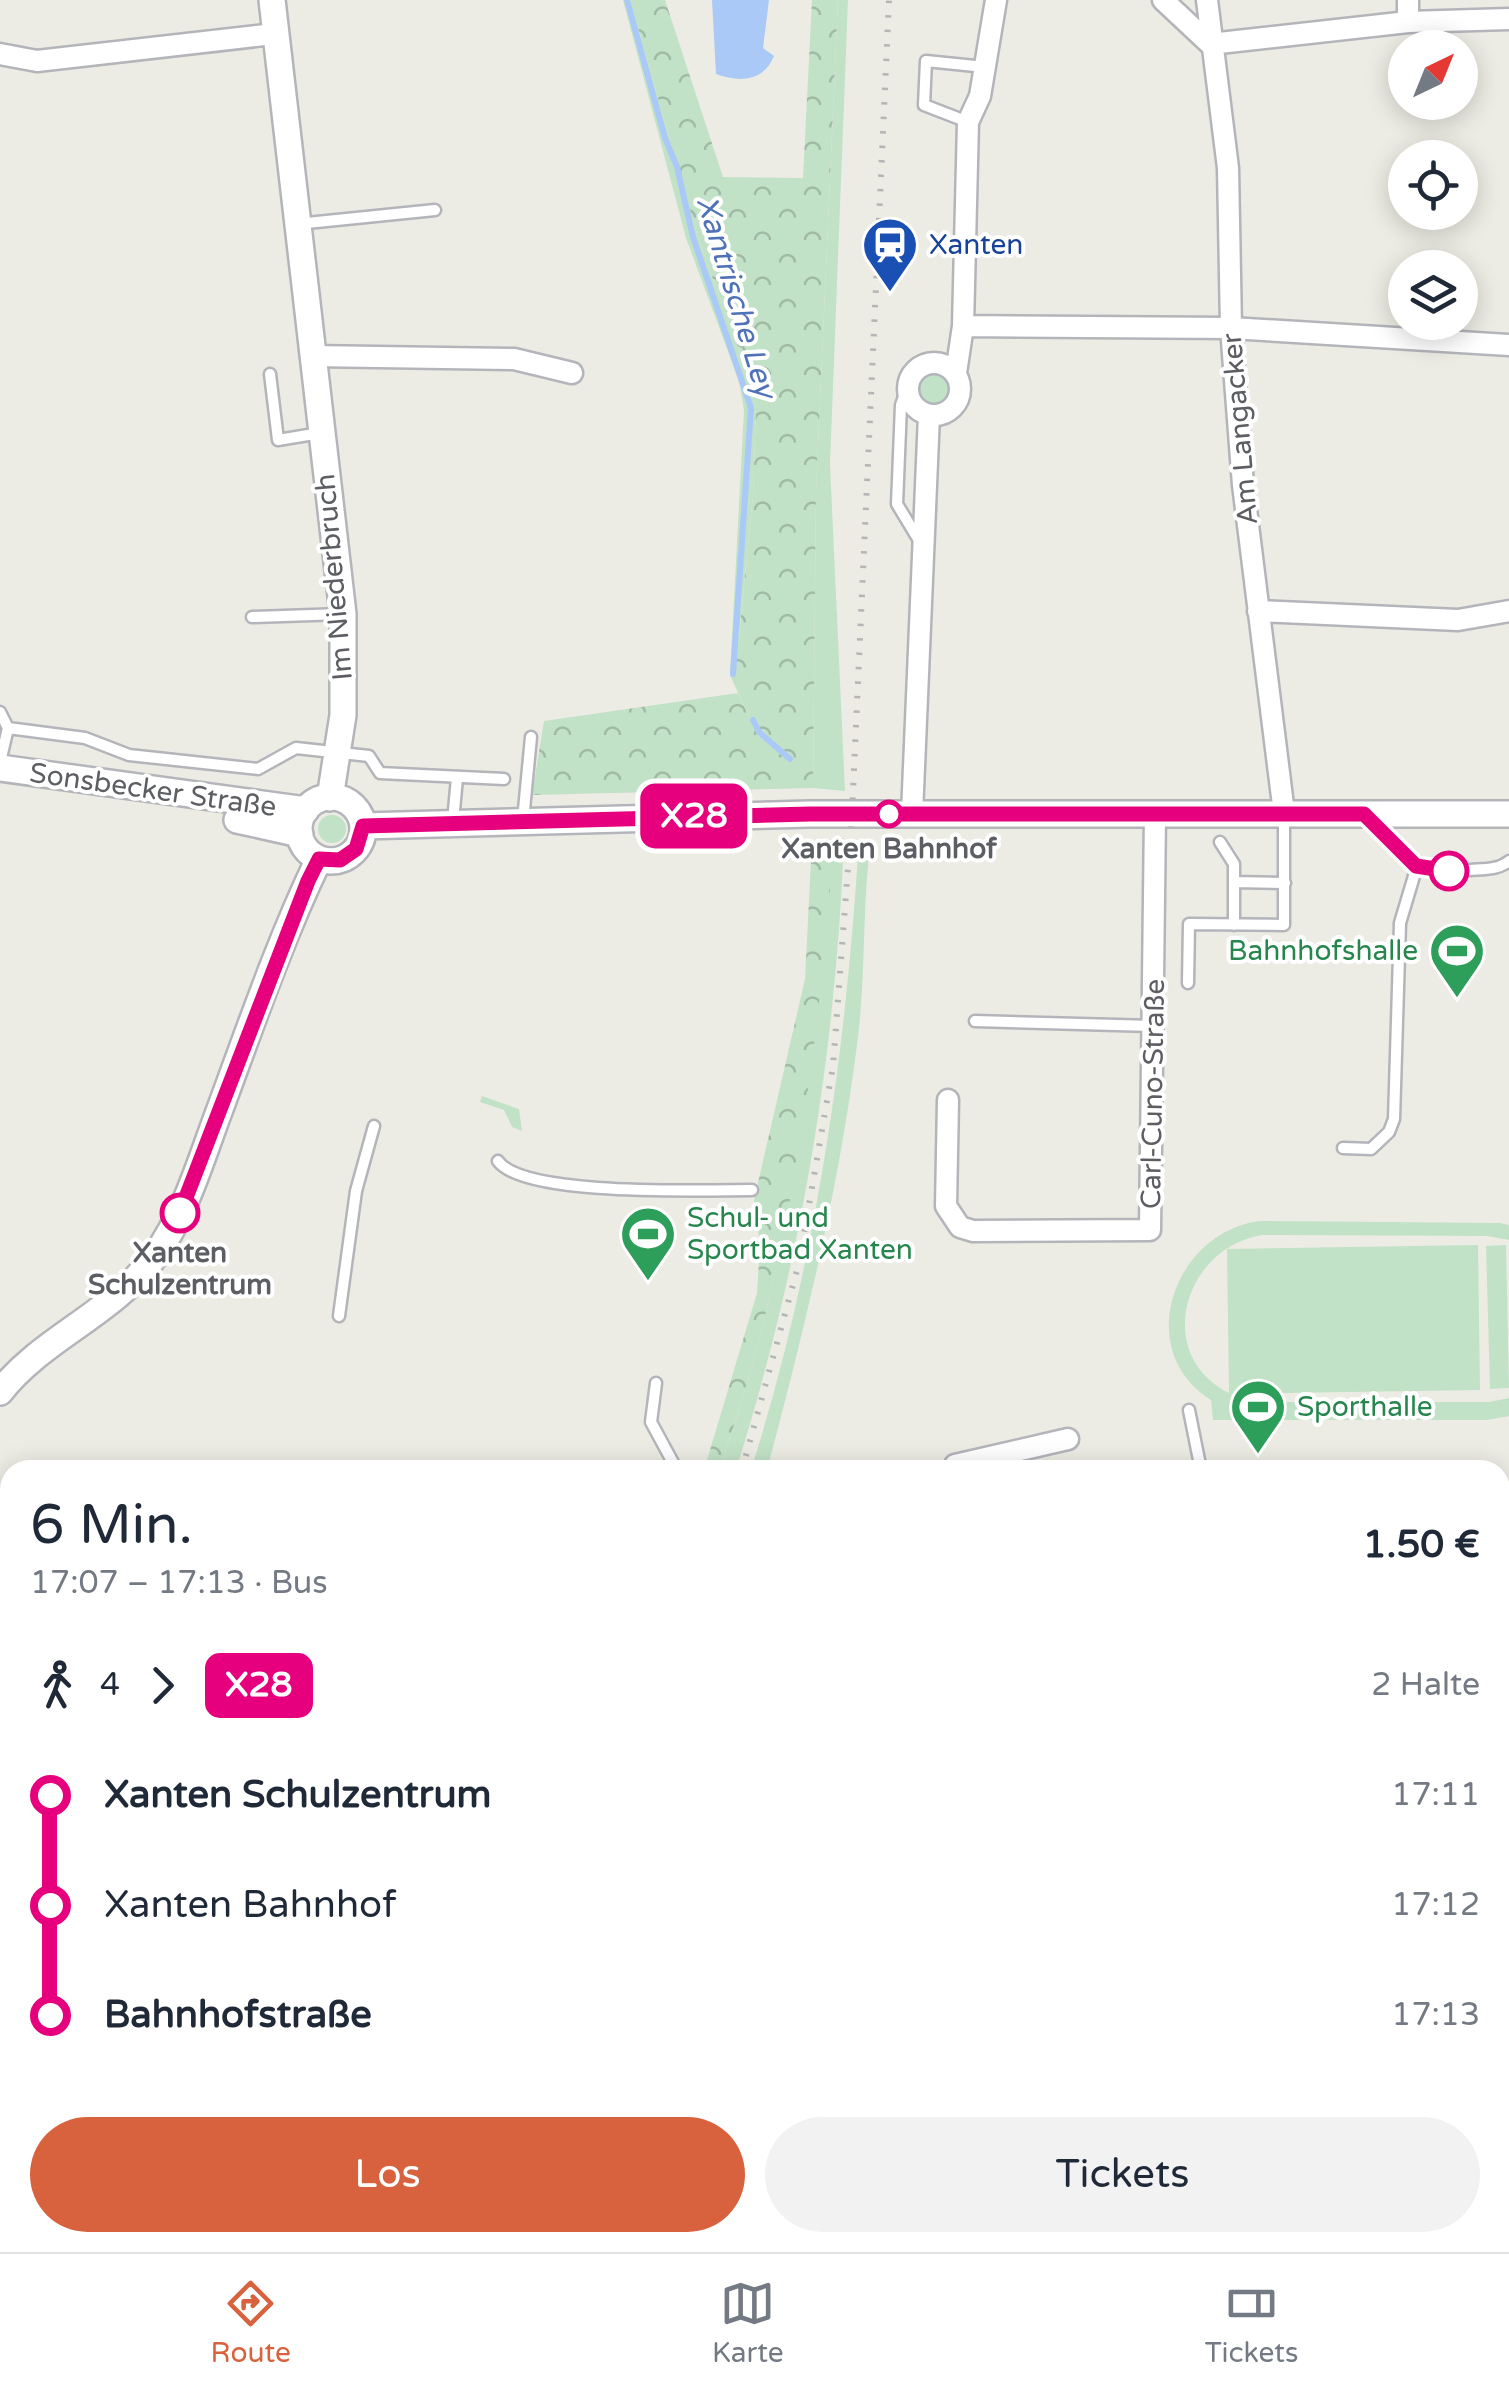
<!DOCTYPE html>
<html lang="de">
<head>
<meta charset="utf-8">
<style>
	:root { --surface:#fff; --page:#f2f2f3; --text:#1f2937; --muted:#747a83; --line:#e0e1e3; --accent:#d9623e }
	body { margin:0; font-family:"Varela Round",sans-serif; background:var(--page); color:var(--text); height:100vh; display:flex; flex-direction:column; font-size:38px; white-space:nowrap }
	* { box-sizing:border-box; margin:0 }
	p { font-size:32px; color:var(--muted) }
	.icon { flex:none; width:55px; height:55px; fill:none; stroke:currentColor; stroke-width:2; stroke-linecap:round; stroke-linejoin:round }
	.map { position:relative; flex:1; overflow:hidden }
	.panel { position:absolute; left:0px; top:1460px; width:1510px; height:792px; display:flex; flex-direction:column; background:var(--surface); border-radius:30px 30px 0 0; box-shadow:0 5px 25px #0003 }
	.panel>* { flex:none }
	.badge { padding:0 20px; border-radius:15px; font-size:35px; line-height:65px }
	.needle { width:65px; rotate:43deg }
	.controls { position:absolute; left:1388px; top:30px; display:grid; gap:20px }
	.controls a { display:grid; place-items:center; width:90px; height:90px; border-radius:50%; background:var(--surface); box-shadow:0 5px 25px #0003; font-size:50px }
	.map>.badge { position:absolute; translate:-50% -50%; box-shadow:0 0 0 5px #fff }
	.legs { display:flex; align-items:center; gap:15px; height:110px; padding:0 30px; font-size:32px }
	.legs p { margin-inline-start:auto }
	.head { display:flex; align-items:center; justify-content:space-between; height:170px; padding:0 30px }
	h1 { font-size:55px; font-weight:600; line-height:75px }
	.button { display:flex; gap:20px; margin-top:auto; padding:20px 30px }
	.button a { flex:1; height:115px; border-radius:60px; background:var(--accent); color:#fff; font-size:40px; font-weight:600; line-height:115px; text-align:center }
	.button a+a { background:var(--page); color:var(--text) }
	ul { padding:0 30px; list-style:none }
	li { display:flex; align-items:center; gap:35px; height:110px; font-size:38px }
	li i { display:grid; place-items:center; width:15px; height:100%; margin:0 12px; background:currentColor }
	li i::after { content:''; width:25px; height:25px; margin:-12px; border:8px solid; border-radius:50%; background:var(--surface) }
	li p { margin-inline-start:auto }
	li:first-child i { background:linear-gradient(#0000 50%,currentColor 0) }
	li:last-child i { background:linear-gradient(currentColor 50%,#0000 0) }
	.tabs { display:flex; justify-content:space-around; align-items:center; height:140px; border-top:2px solid var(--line); background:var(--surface); font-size:28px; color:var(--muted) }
	.tabs a { display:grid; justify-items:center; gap:5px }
	.tabs .on { color:var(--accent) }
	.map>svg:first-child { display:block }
	.grass { fill:#c2e2c7 }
	.forest { fill:url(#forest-crowns) }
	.water { fill:#aac9f7 }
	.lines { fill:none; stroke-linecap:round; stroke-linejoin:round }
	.stream { stroke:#aac9f7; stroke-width:6 }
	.service-casing { stroke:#b4b5ba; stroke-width:15 }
	.minor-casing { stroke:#b4b5ba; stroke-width:25 }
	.tertiary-casing { stroke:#b4b5ba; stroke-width:30 }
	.service { stroke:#fff; stroke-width:10 }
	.minor { stroke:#fff; stroke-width:20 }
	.tertiary { stroke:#fff; stroke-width:25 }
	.rail { stroke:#b4b5b5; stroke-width:6; stroke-dasharray:2.5 12; stroke-linecap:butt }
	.line-1-casing { stroke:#fff; stroke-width:22 }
	.line-1 { stroke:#e6007e; stroke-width:15 }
	.stop-1-dot { fill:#fff; stroke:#e6007e; stroke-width:5 }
	.labels { text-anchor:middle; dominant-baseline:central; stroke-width:8; stroke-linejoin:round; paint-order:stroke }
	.transit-label { font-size:28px; fill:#164399; stroke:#fff; text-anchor:start }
	.street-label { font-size:28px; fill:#5c5e63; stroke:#fff }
	.stop-label { font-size:28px; font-weight:bold; fill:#5c5e63; stroke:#fff }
	.leisure-label { font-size:28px; fill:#27864d; stroke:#fff; text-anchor:start }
	.water-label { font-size:30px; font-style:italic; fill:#4f72b8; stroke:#fff }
</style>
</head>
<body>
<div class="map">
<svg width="1509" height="2252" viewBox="0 0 1509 2252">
	<defs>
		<pattern id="forest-crowns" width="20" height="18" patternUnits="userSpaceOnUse" patternTransform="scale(2.5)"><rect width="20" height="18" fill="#c2e2c7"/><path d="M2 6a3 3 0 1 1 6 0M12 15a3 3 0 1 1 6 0" fill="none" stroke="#a1baa5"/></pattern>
	</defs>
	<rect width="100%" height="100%" fill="#edece4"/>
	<path class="grass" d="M623 0H630L699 241 751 382 756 409 753 496 735 675 792 763 757 734 730 675 744 410 739 381 686 238Z
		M838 0H848L830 464 845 791 813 788 816 491Z
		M918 389a15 15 0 1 1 30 0a15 15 0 1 1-30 0Z
		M318 829a14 14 0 1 1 28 0a14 14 0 1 1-28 0Z
		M844 838C836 1055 801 1264 736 1470H719C789 1273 816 1061 832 853L820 840Z
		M859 839H871C862 904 866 971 858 1037 840 1185 805 1327 767 1470H751C816 1264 846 1054 859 839Z
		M482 1096 519 1109 522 1131 512 1127 504 1110 480 1102Z
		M1259 1221 1500 1223 1509 1225V1240L1487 1236 1262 1235C1184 1248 1152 1354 1229 1393L1227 1249 1478 1245 1480 1390 1230 1394 1264 1402H1489L1509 1398V1416L1487 1420H1213L1211 1400C1132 1351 1173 1233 1259 1221Z
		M1506 1245 1509 1388 1490 1389 1486 1246Z"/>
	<path class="forest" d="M630 0H665L723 177 803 178 812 0H838L816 491 813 788 532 795 544 721 738 693 757 734 792 762 761 732 735 675 753 496 756 409 751 382 699 241Z
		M812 840H820L833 852C817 1060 789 1273 719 1470H704L757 1293 760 1245 754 1200 805 979Z"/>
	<path class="water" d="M712 0H769L763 48 774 56C764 81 740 83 716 74Z"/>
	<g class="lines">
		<path class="stream" d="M627 0 665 138 677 167 693 237 751 408 733 674
			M753 720 759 732 790 759"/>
		<g class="service-casing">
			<path id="service" d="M968 122 924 105 926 61 985 67
				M297 224 435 210
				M270 374 278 440 320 433
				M908 386 901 405 897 504 920 542
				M252 617 342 614
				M0 712 8 728 0 762
				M8 728 85 738 129 755 258 769 296 748 369 756 380 773 504 779
				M1367 818C1398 856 1420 873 1470 870 1484 869 1498 870 1509 861
				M523 820 531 737
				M453 821 457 778
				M1220 842 1234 864V925
				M1234 882 1285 883
				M1188 983 1189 924 1284 925V814
				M975 1021 1153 1026
				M1343 1148 1371 1149 1389 1132 1394 1119 1400 923 1417 866
				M498 1161C523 1197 704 1190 752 1190
				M339 1316 356 1191 374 1126
				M656 1383 651 1422 677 1470
				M1189 1410 1201 1470
				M0 1714 10 1715
				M46 2252 48 2242"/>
		</g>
		<g class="minor-casing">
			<path id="minor" d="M1163 0 1210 44
				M1207 0 1228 168 1231 328 1243 485 1284 813
				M1408 0V22
				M1210 44 1408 22 1509 19
				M0 54 37 61 274 34
				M963 326 1231 328 1509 345
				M311 356 514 359 572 373
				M908 389a26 26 0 1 1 52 0a26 26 0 1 1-52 0Z
				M956 373 963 326 968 122 980 96 996 0
				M1258 611 1458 620 1509 611
				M912 814 929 415
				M948 1100 946 1206 960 1227 973 1231 1150 1230 1155 814
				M955 1465 1068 1439
				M1500 1689 1509 1686
				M0 1875 10 1876
				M1500 1908 1509 1905
				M0 2212 10 2215
				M98 2242 129 2252
				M1097 2242 1100 2252
				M1367 2242 1369 2252
				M150 2252 160 2242
				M621 2252 654 2242"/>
		</g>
		<g class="tertiary-casing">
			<path id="tertiary" d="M272 0 343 614V715L330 798
				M0 768 306 810
				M299 829a32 32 0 1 1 64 0a32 32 0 1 1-64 0Z
				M237 820 300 834
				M363 826 810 814H1509
				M0 1392C42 1338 113 1314 155 1256 187 1211 201 1159 220 1109 251 1025 280 940 319 859"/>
		</g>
		<use href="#service" class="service"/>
		<use href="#minor" class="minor"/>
		<use href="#tertiary" class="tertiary"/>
		<path class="rail" d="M742 1470 799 1263 833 1066 852 814 889 0
			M312 2252 320 2242"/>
	</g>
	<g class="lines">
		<g class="line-1-casing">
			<path id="line-1" d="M180 1213 308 881 319 859 340 860 356 849 363 826 810 814H1364L1416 866 1449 871"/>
		</g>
		<use href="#line-1" class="line-1"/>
	</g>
	<defs>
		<g id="station-pin" transform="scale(2.875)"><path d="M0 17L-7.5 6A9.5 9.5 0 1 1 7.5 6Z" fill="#1a4fb4" stroke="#fff"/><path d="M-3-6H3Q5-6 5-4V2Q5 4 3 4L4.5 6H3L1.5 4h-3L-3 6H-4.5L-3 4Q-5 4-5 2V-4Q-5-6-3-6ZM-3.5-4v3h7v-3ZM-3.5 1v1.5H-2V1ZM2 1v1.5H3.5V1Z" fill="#fff"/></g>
		<g id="stadium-pin" transform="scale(2.875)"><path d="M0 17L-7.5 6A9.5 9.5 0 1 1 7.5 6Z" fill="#2e9e5b" stroke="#fff"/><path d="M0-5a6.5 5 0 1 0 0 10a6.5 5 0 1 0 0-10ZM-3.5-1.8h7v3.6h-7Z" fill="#fff"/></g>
	</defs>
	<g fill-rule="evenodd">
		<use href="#station-pin" x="890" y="245"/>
		<use href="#stadium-pin" x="1457" y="951"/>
		<use href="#stadium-pin" x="648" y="1234"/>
		<use href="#stadium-pin" x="1258" y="1407"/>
	</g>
	<g class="stop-1-dot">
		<circle cx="889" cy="814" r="12"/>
		<circle cx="1449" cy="871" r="18"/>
		<circle cx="180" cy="1213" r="18"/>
	</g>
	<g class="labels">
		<g class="transit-label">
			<text x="929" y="245">Xanten</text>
		</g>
		<g class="street-label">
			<text transform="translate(1240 429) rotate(-95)">Am Langacker</text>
			<text transform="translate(334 577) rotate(-95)">Im Niederbruch</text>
			<text transform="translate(153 790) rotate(8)">Sonsbecker Straße</text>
			<text transform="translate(1153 1094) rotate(-89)">Carl-Cuno-Straße</text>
		</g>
		<g class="stop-label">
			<text x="889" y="849">Xanten Bahnhof</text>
			<text x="180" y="1253">Xanten<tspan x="180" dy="32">Schulzentrum</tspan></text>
		</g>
		<g class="leisure-label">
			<text x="1418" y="951" text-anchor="end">Bahnhofshalle</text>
			<text x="687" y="1218">Schul- und<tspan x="687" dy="32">Sportbad Xanten</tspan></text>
			<text x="1297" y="1407">Sporthalle</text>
		</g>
		<g class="water-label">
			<text transform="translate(736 297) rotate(73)">Xantrische Ley</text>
		</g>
	</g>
</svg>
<div class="controls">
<a><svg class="needle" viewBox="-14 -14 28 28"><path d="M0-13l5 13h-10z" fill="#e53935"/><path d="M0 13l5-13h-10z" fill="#747a83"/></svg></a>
<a><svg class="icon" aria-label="locate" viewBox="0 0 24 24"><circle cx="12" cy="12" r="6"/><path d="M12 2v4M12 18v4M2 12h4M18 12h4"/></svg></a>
<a><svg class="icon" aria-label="layers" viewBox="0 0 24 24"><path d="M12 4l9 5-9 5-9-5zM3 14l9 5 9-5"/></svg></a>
</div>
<b class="badge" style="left:694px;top:816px;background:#e6007e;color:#fff">X28</b>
<section class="panel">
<div class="head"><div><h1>6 Min.</h1><p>17:07 – 17:13 · Bus</p></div><b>1.50 €</b></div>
<div class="legs"><svg class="icon" aria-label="walk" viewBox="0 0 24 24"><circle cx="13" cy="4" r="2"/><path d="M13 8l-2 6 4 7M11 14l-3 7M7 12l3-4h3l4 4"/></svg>4<svg class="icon" aria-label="forward" viewBox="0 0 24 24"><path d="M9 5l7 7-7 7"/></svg><b class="badge" style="background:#e6007e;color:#fff">X28</b><p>2 Halte</p></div>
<ul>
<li><i style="color:#e6007e"></i><b>Xanten Schulzentrum</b><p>17:11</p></li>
<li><i style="color:#e6007e"></i><span>Xanten Bahnhof</span><p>17:12</p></li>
<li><i style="color:#e6007e"></i><b>Bahnhofstraße</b><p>17:13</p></li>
</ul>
<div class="button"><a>Los</a><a>Tickets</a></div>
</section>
</div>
<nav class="tabs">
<a class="on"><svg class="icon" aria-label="directions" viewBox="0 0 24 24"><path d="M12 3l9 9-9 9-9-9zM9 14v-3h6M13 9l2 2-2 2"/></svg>Route</a>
<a><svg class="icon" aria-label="map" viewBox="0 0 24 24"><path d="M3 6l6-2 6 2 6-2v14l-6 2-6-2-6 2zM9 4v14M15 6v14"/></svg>Karte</a>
<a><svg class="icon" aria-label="tickets" viewBox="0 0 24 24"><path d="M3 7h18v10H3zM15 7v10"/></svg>Tickets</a>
</nav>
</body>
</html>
